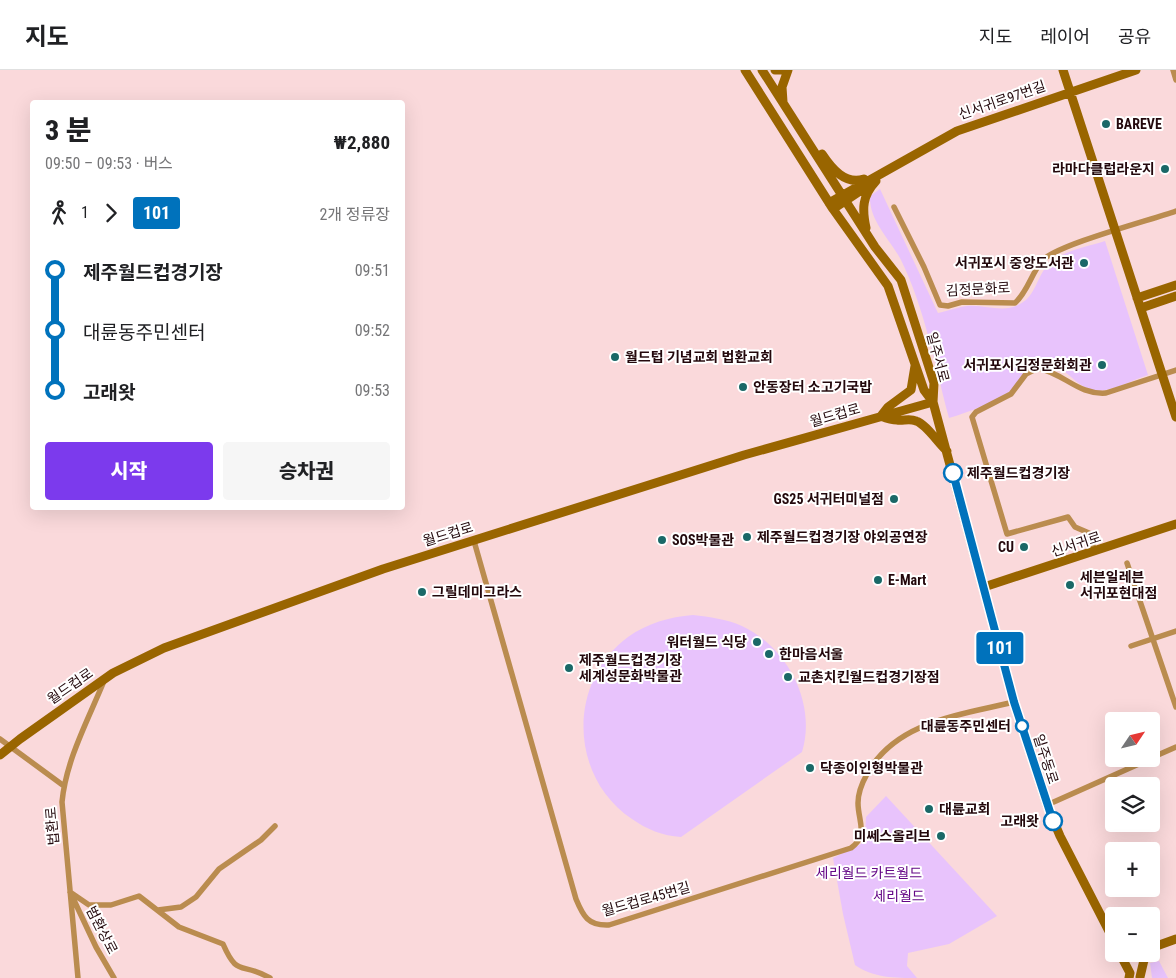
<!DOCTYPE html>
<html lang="ko">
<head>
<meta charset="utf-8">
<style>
	:root { --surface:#fff; --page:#f6f6f6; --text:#202124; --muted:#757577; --line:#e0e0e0; --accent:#7c3aed }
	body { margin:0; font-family:"Roboto Condensed","Noto Sans KR",sans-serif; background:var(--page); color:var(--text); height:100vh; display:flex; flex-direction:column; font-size:19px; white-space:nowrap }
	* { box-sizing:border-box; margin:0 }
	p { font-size:16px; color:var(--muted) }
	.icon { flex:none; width:28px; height:28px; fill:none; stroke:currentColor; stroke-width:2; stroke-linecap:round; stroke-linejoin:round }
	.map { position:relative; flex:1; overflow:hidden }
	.sheet { position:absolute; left:30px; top:30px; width:375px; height:410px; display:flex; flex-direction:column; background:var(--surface); border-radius:5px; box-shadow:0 5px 20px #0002 }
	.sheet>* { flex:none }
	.badge { padding:0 10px; border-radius:4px; font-size:18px; line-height:32px }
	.needle { width:32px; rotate:55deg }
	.controls { position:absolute; left:1105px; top:642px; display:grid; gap:10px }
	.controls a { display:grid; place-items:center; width:55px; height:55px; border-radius:5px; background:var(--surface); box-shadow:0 5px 20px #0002; font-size:25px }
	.map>.badge { position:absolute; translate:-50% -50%; box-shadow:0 0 0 2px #fff }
	.legs { display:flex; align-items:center; gap:8px; height:55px; padding:0 15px; font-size:16px }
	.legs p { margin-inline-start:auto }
	.headline { display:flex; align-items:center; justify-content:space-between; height:85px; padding:0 15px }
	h1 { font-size:28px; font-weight:800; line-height:38px }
	.primary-button { display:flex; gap:10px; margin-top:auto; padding:10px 15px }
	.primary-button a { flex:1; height:58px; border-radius:5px; background:var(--accent); color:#fff; font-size:20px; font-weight:800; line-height:58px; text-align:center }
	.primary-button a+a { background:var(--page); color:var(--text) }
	ul { padding:0 15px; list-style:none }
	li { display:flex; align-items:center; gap:18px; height:60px; font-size:19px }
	li i { display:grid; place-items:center; width:8px; height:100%; margin:0 6px; background:currentColor }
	li i::after { content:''; width:12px; height:12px; margin:-6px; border:4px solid; border-radius:50%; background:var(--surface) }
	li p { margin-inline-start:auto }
	li:first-child i { background:linear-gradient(#0000 50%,currentColor 0) }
	li:last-child i { background:linear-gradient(currentColor 50%,#0000 0) }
	header { display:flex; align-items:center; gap:30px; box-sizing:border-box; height:70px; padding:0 25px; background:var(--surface); border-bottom:1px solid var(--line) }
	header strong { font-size:24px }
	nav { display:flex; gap:28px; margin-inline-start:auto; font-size:18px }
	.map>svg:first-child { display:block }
	.green { fill:#e8c3fc }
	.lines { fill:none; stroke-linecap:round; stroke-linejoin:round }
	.street { stroke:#ba8c4f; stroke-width:5.5 }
	.secondary { stroke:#996500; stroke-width:9 }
	.line-1-casing { stroke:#fff; stroke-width:11 }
	.line-1 { stroke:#0072bc; stroke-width:8 }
	.poi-dot { fill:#1a6867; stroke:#fff; stroke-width:2 }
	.stop-1-dot { fill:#fff; stroke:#0072bc; stroke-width:2.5 }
	.labels { text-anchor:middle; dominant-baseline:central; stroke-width:4; stroke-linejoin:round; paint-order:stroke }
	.street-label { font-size:14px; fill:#23080c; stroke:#fff }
	.poi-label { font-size:14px; font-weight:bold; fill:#23080c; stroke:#fff; text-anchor:start }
	.stop-label { font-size:14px; font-weight:bold; fill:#23080c; stroke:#fff; text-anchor:end }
	.park-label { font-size:14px; fill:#640786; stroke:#fff }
</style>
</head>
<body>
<header>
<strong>지도</strong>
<nav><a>지도</a><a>레이어</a><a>공유</a></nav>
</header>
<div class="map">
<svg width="1176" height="908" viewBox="0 0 1176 908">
	<rect width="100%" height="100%" fill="#fad9db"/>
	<path class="green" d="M880 119 938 243C947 241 958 237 967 236 985 234 1003 244 1020 234 1036 226 1037 205 1049 194 1063 180 1087 177 1105 171L1148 305C1132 310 1108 324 1092 320 1072 315 1063 290 1039 295 1023 298 1021 314 1009 322 991 334 969 342 949 348 935 296 925 239 901 190 890 169 869 151 870 126Z
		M693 545C710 547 726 549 742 556 787 577 817 633 802 682L681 767C663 766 646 759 632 749 569 707 567 612 628 567 648 553 669 547 693 545Z
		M886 726 997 846 949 874 908 883 907 896 917 908C896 908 873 908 855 895L843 844 833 788 861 774 865 764 866 747Z
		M1159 891 1168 908H1152L1150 893Z"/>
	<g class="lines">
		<path class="street" d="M1173 0 1176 10
			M894 137 924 197 940 235 948 236 962 232 1015 233C1028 221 1031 204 1042 191 1055 175 1151 150 1176 141
			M474 471 576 829C583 846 588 856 609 855L851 778C869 765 858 751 858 733 858 722 862 713 867 704 896 651 961 645 1014 632
			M1095 482 1089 463 1075 457 1068 447 1007 464 972 347 976 342 1011 324 1026 304 1038 298C1065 304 1078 325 1106 323L1176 300
			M1127 493 1176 637
			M1131 576 1176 561
			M0 669 64 716
			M1151 688 1176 677
			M1047 735 1150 689
			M70 822 89 835H111L139 826 179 857 223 874C238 908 240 891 270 908
			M72 826 96 877 114 908
			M158 840 181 837 196 827 219 799 261 770 275 756
			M78 908 62 732C66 690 88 650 104 611"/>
		<path class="secondary" d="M745 0 833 139 888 216 924 320 933 332 1014 632 1047 735 1060 766 1114 871
			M762 0 875 177 901 210 934 313 933 332
			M775 0H788
			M1063 0 1176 347
			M783 32 782 17 788 0
			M822 84C832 99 845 115 864 109
			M829 133 957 61 1136 0
			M833 139 863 119
			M866 158C862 139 862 126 876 111
			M1137 228 1176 215
			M1141 238 1176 226
			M881 346C886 348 892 350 897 350 903 351 910 348 916 351 926 354 938 373 947 381
			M881 346 888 337 911 320 915 296
			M984 517 1176 454
			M0 685 20 669 113 603 164 578 383 499 744 385 933 332
			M1151 878 1176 869
			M1120 884 1130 903 1129 908
			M1122 888 1134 884
			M1140 907 1144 890 1150 884"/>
	</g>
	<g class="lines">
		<g class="line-1-casing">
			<path id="line-1" d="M953 403 1014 632 1053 751"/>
		</g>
		<use href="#line-1" class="line-1"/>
	</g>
	<g class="poi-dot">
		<circle cx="1106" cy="54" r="5"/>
		<circle cx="1165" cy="99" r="5"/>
		<circle cx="1084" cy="193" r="5"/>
		<circle cx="615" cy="287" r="5"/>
		<circle cx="1102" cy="295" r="5"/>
		<circle cx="743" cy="317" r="5"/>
		<circle cx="894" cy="429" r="5"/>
		<circle cx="747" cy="467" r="5"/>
		<circle cx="662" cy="470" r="5"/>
		<circle cx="1024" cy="477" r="5"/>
		<circle cx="878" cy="510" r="5"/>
		<circle cx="1070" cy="515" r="5"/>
		<circle cx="422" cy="522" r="5"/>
		<circle cx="757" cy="572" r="5"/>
		<circle cx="769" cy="584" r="5"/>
		<circle cx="569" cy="598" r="5"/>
		<circle cx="788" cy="607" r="5"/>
		<circle cx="810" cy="698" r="5"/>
		<circle cx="929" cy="739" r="5"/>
		<circle cx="941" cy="766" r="5"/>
	</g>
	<g class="stop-1-dot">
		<circle cx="953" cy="403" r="9"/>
		<circle cx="1022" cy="656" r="6"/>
		<circle cx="1053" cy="751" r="9"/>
	</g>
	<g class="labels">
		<g class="street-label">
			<text transform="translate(1002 30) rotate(-19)">신서귀로97번길</text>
			<text transform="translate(978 219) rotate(-3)">김정문화로</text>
			<text transform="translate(938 287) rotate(75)">일주서로</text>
			<text transform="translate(835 345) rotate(-16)">월드컵로</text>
			<text transform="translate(448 464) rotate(-17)">월드컵로</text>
			<text transform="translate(1076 474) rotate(-18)">신서귀로</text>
			<text transform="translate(70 616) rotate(-35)">월드컵로</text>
			<text transform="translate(1046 689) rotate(72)">일주동로</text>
			<text transform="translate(52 756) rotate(-95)">법환로</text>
			<text transform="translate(646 829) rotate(-16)">월드컵로45번길</text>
			<text transform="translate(102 860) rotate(63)">범환상로</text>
		</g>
		<g class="poi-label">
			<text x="1116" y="54">BAREVE</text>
			<text x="1155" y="99" text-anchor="end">라마다클럽라운지</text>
			<text x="1074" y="193" text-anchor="end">서귀포시 중앙도서관</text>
			<text x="625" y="287">월드텁 기념교회 법환교회</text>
			<text x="1092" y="295" text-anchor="end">서귀포시김정문화회관</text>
			<text x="753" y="317">안동장터 소고기국밥</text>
			<text x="884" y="429" text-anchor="end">GS25 서귀터미널점</text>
			<text x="757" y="467">제주월드컵경기장 야외공연장</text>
			<text x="672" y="470">SOS박물관</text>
			<text x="1014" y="477" text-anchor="end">CU</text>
			<text x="1080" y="507">세븐일레븐<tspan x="1080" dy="16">서귀포현대점</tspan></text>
			<text x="888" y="510">E-Mart</text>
			<text x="432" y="522">그릴데미그라스</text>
			<text x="747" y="572" text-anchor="end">워터월드 식당</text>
			<text x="779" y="584">한마음서울</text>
			<text x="579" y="590">제주월드컵경기장<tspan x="579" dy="16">세계성문화박물관</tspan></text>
			<text x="798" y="607">교촌치킨월드컵경기장점</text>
			<text x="820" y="698">닥종이인형박물관</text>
			<text x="939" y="739">대륜교회</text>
			<text x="931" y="766" text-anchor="end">미쎄스올리브</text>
		</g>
		<g class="stop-label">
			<text x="967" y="403" text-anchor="start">제주월드컵경기장</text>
			<text x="1011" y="656">대륜동주민센터</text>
			<text x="1039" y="751">고래왓</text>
		</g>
		<g class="park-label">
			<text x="869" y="803">세리월드 카트월드</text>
			<text x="899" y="826">세리월드</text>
		</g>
	</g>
</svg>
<div class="controls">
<a><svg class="needle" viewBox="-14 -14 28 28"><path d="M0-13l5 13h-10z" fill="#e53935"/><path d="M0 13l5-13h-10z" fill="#757577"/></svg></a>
<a><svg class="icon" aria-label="layers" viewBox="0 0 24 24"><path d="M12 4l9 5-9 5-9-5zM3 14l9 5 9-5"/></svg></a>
<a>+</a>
<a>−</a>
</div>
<b class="badge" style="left:1000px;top:578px;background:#0072bc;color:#fff">101</b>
<section class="sheet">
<div class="headline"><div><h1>3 분</h1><p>09:50 – 09:53 · 버스</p></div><b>₩2,880</b></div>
<div class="legs"><svg class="icon" aria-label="walk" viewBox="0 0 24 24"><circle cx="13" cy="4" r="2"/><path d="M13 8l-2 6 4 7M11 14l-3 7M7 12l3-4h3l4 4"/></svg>1<svg class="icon" aria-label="forward" viewBox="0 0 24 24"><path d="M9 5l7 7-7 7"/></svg><b class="badge" style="background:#0072bc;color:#fff">101</b><p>2개 정류장</p></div>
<ul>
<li><i style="color:#0072bc"></i><b>제주월드컵경기장</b><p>09:51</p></li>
<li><i style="color:#0072bc"></i><span>대륜동주민센터</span><p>09:52</p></li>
<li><i style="color:#0072bc"></i><b>고래왓</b><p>09:53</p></li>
</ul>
<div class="primary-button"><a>시작</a><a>승차권</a></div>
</section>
</div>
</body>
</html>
